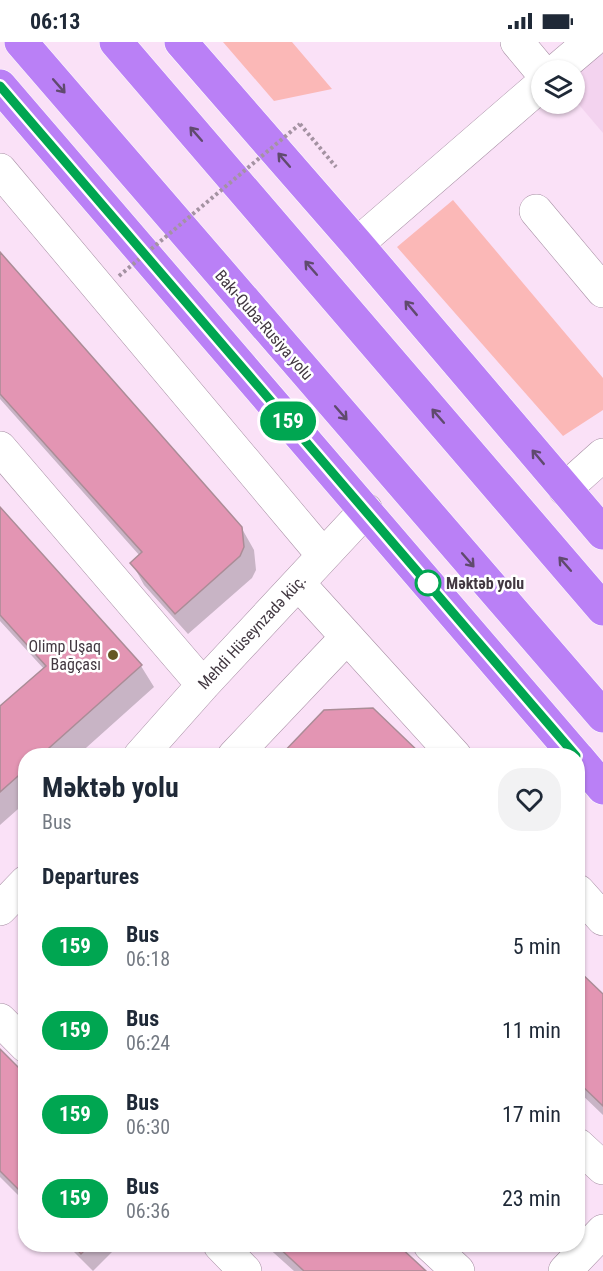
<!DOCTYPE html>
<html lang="en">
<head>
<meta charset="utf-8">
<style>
	:root { --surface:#fff; --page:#f2f2f3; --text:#1f2937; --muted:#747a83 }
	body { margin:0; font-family:"Roboto Condensed",sans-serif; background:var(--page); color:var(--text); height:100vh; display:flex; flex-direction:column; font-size:22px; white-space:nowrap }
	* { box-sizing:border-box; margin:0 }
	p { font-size:20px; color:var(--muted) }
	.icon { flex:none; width:33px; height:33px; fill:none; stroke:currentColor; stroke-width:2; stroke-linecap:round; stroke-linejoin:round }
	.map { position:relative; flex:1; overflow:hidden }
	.side { position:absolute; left:18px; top:706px; width:567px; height:504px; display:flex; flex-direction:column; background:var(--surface); border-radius:24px; box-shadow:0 2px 4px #0004 }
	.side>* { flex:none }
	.badge { padding:0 12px; border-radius:20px; font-size:21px; line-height:39px }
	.fabs { position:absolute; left:531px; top:18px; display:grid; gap:12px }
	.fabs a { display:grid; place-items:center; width:54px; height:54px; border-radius:50%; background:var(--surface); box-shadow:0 2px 4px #0004; font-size:30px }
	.map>.badge { position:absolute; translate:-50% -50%; box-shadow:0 0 0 3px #fff }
	h2 { padding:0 24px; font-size:22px; line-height:54px }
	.round { display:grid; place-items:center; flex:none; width:63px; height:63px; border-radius:24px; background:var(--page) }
	.headline { display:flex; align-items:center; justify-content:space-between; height:102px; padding:0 24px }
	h1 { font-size:28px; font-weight:700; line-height:45px }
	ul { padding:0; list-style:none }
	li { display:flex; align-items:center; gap:18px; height:84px; padding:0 24px }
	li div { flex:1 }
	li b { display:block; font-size:22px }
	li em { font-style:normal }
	li .badge { min-width:66px; font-weight:700; text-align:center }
	.status { display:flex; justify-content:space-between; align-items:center; height:42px; padding:0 30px; background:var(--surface); direction:ltr }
	.status svg { height:16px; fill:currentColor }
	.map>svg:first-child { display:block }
	.built { fill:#f3d3ef }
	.green { fill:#fbb8b7 }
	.shadow { fill:#0003 }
	.building { fill:#e395b3; stroke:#ab8c97; stroke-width:1.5 }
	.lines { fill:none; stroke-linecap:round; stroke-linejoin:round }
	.minor-casing { stroke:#a78fa4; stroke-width:34 }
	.highway-casing { stroke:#fff; stroke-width:34 }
	.path { stroke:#a492a2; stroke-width:4; stroke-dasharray:3 3; stroke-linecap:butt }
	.minor { stroke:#fff; stroke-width:33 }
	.highway { stroke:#ba80f6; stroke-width:33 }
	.path-bridge { stroke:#a492a2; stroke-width:4; stroke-dasharray:3 3; stroke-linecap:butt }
	.oneway { stroke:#604a6e }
	.line-casing { stroke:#fff; stroke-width:14 }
	.line { stroke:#00a651; stroke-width:9 }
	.stop-dot { fill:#fff; stroke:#00a651; stroke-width:3 }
	.poi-dot { fill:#655825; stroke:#fff; stroke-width:2 }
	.labels { text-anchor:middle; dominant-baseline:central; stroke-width:5; stroke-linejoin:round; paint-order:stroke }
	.street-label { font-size:16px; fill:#423841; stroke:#fff }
	.stop-label { font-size:16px; font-weight:bold; fill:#423841; stroke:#fff; text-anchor:start }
	.poi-label { font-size:16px; fill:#423841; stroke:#fff; text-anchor:end }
</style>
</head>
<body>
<div class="status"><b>06:13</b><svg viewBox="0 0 49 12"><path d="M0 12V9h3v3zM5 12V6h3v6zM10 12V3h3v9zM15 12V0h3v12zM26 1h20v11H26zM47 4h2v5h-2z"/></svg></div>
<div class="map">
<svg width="603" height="1229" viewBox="0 0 603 1229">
	<rect width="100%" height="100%" fill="#fae1f7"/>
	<path class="built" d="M603 1V91L575 58 574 28Z"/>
	<path class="green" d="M223 0H292L332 47 274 59Z
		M453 158 603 336V368L563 394 397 205Z"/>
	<path class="shadow" d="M0 212 241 485 254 508 256 528 252 536 188 592 144 543 132 521 140 514 0 357Z
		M0 467 141 624 154 645 77 714H26V760L0 783V666L44 627 0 579Z
		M578 930 603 954V1073L578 1049Z
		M0 1010 26 1035V1161L0 1135Z
		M67 1203H119L93 1229Z
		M265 1203H396L424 1229H294Z"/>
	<path class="building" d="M0 210 242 485 244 505 240 514 175 572 130 521 142 510 0 352Z
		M0 465 142 623 40 714H26V727L0 750V664L46 624 0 573Z
		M373 666 423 714H280L324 668Z
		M578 928 603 952V1064L578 1040Z
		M0 1007 26 1033V1155L0 1129Z
		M73 1203H90L81 1212Z
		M276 1203H398L426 1229H304Z"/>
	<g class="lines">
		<g class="minor-casing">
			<path id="minor" d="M517 0 542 30
				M557 28 590 0
				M0 128 323 513
				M536 169 603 249
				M357 202 542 42
				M0 406 203 643
				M565 447 603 413
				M298 541 455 714
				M140 714 203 643 366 468
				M234 714 347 595
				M578 849 603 877
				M0 867 26 840
				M0 978 26 1004
				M578 1103 603 1126
				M220 1203 245 1229
				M430 1203 458 1229
				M565 1229 603 1189"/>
		</g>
		<g class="highway-casing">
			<path id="highway" d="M21 0 603 674
				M116 0 603 567
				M181 0 357 202 603 491
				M0 44 576 714
				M578 716 603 746"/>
		</g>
		<path class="path" d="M300 82 336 125"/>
		<use href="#minor" class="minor"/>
		<use href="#highway" class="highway"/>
		<path class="path-bridge" d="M119 234 300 82"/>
	</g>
	<defs><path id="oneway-shaft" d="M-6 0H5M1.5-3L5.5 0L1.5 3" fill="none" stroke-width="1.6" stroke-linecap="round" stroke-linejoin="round" transform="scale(1.5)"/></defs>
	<g class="oneway">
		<use href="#oneway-shaft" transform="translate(59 44) rotate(49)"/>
		<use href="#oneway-shaft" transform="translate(196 92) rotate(-131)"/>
		<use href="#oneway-shaft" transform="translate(284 118) rotate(-131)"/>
		<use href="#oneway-shaft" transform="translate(311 226) rotate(-131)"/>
		<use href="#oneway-shaft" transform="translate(411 266) rotate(-130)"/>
		<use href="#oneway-shaft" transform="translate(341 371) rotate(49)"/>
		<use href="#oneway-shaft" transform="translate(438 374) rotate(-131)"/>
		<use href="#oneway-shaft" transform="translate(538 415) rotate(-130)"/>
		<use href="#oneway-shaft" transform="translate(468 518) rotate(49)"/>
		<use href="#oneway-shaft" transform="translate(565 522) rotate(-131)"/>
	</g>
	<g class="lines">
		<g class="line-casing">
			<path id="line" d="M0 44 576 714"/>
		</g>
		<use href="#line" class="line"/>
	</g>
	<circle class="stop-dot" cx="428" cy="541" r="12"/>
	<circle class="poi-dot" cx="113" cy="613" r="6"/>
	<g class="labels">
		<g class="street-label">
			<text transform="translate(264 283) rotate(49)">Bakı-Quba-Rusiya yolu</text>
			<text transform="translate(252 590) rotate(-47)">Mehdi Hüseynzadə küç.</text>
		</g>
		<g class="stop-label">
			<text x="446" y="541">Məktəb yolu</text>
		</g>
		<g class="poi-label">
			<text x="101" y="604">Olimp Uşaq<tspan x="101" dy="18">Bağçası</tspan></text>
		</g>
	</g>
</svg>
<div class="fabs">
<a><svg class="icon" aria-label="layers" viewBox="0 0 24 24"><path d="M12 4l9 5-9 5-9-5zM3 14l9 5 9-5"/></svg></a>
</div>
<b class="badge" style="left:288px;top:379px;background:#00a651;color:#fff">159</b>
<section class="side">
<div class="headline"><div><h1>Məktəb yolu</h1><p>Bus</p></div><a class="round"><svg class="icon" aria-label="heart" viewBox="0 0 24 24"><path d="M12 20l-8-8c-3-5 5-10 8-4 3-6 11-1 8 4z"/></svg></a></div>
<h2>Departures</h2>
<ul>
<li><span class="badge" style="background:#00a651;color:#fff">159</span><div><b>Bus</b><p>06:18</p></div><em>5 min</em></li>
<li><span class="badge" style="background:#00a651;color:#fff">159</span><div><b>Bus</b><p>06:24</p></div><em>11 min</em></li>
<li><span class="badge" style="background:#00a651;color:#fff">159</span><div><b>Bus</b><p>06:30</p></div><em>17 min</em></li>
<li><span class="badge" style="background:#00a651;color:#fff">159</span><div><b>Bus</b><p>06:36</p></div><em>23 min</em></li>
</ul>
</section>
</div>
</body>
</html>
